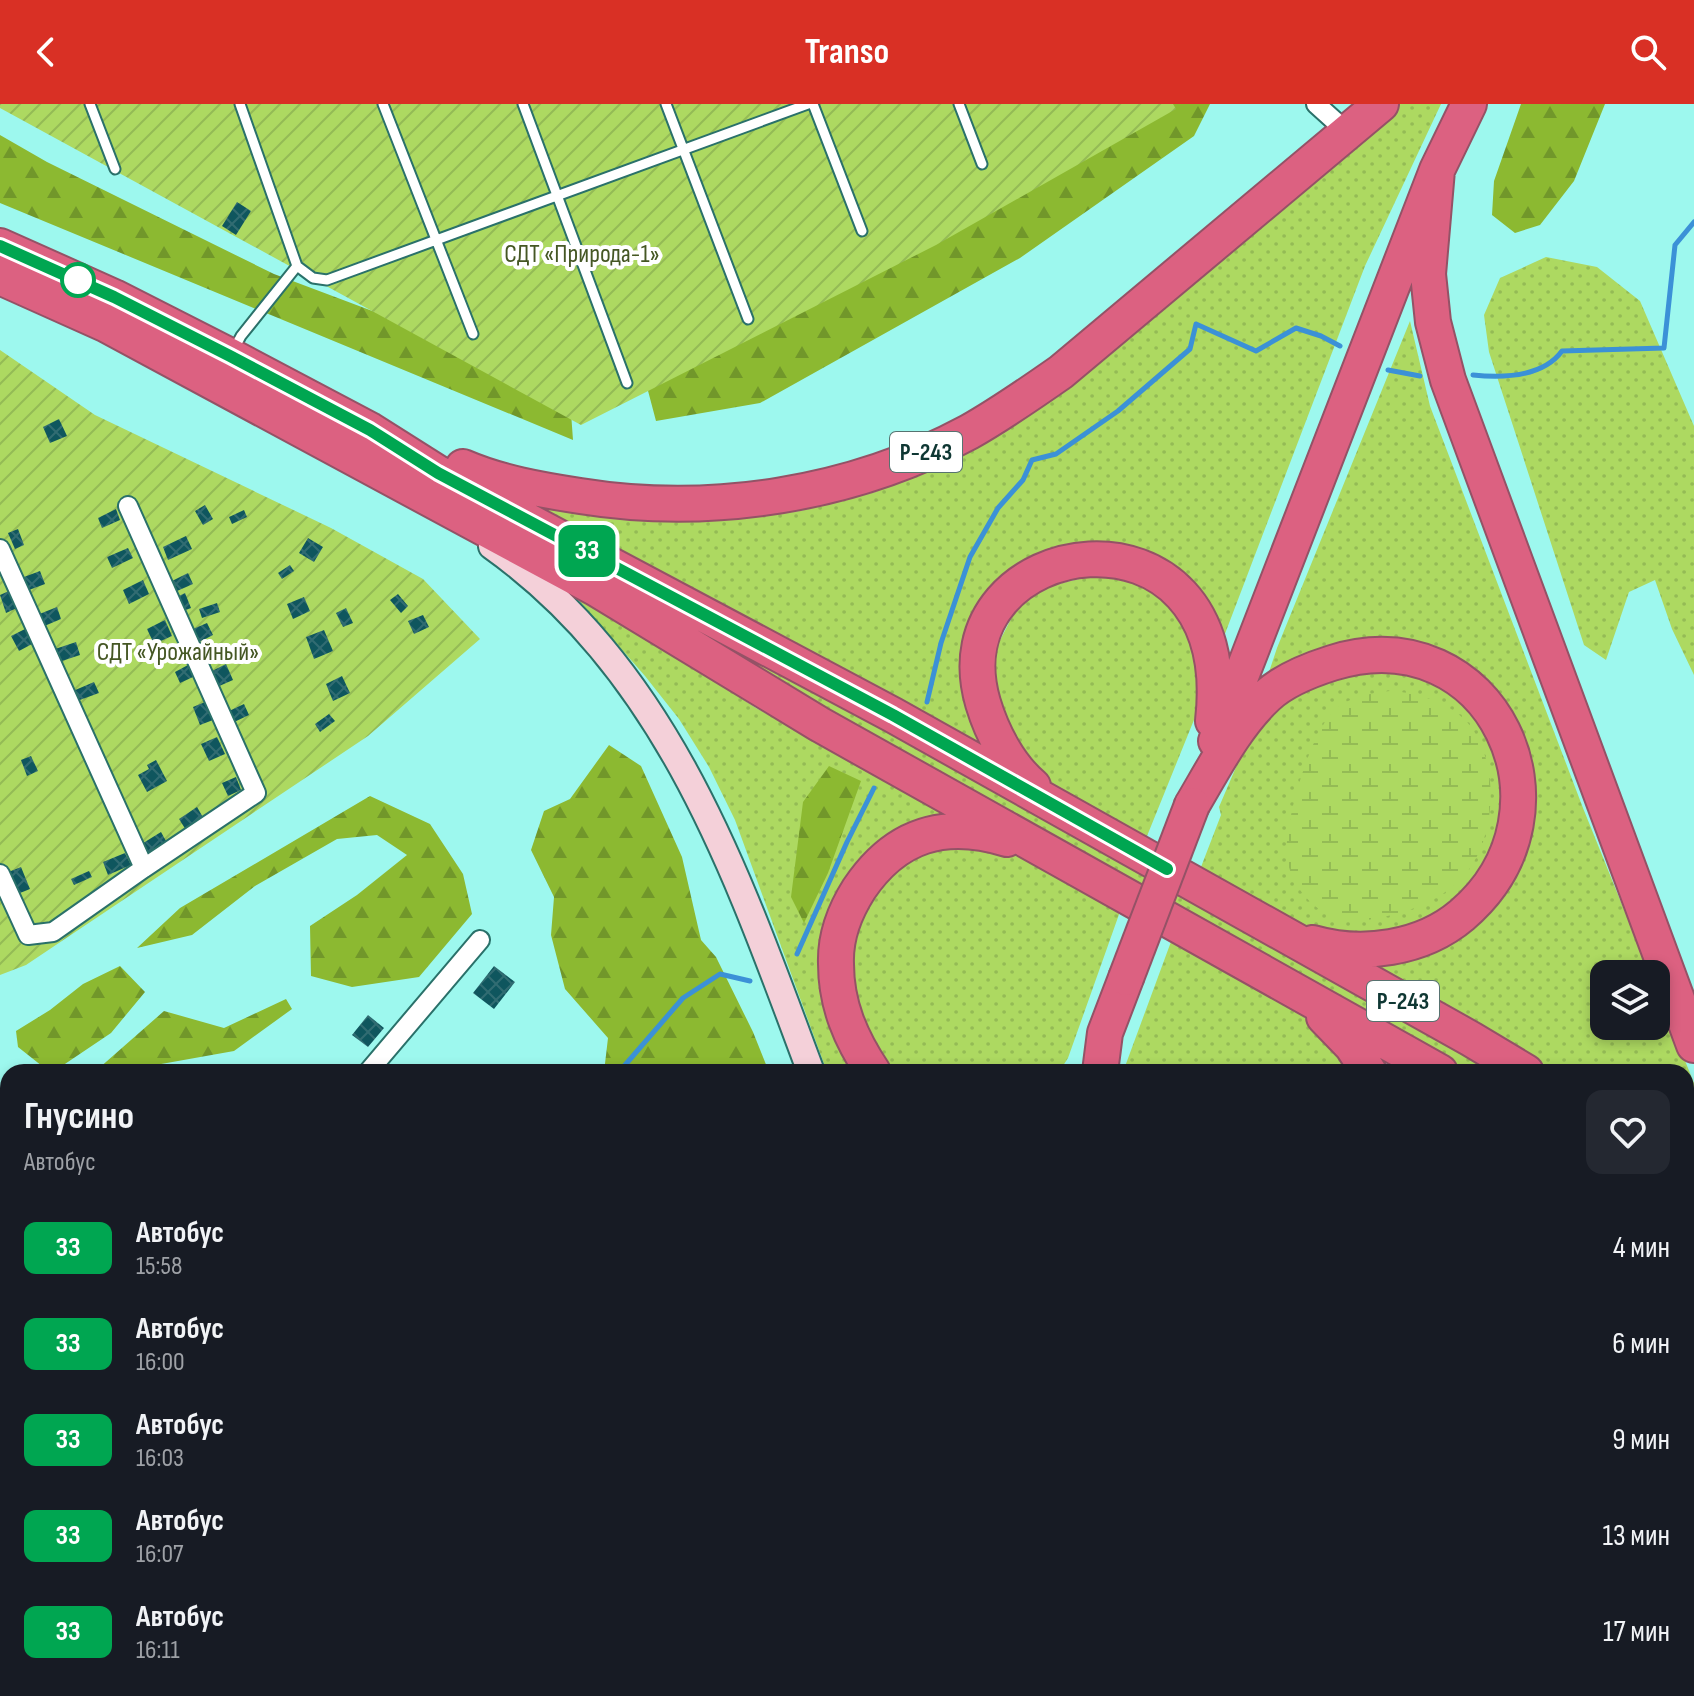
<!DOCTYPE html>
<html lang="ru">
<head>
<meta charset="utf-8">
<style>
	:root { --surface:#171b24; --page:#242831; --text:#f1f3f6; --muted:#9ea1a6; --accent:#d93025 }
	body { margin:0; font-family:"Sofia Sans Condensed",sans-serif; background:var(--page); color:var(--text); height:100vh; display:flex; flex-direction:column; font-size:30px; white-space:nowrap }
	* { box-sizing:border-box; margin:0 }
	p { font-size:26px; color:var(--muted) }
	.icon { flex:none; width:44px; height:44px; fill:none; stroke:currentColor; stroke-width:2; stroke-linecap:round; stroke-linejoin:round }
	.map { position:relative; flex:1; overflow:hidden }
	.sheet { position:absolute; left:0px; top:960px; width:1694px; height:632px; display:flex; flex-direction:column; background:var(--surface); border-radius:24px 24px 0 0; box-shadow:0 4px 12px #0003 }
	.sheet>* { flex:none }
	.badge { padding:0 16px; border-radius:12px; font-size:28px; line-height:52px }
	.fabs { position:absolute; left:1590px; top:856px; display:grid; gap:16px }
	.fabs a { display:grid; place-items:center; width:80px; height:80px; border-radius:16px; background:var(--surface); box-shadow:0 4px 12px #0003; font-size:40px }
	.map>.badge { position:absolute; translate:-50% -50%; box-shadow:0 0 0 4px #fff }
	.round { display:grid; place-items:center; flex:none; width:84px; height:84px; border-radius:16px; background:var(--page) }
	.head { display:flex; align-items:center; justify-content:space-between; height:136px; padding:0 24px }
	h1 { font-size:38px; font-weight:700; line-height:60px }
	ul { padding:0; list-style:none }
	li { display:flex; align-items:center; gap:24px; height:96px; padding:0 24px }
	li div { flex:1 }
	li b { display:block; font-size:30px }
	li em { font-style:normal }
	li .badge { min-width:88px; font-weight:700; text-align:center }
	header { display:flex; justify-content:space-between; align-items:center; height:104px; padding:0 24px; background:var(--accent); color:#fff; font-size:36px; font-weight:700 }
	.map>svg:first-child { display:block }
	.industrial { fill:url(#industrial-grid) }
	.grass { fill:url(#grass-dots) }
	.forest { fill:url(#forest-firs) }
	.wetland { fill:url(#wetland-marsh) }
	.garden { fill:url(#garden-furrows) }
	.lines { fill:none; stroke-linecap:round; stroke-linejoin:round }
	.stream { stroke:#3b91d7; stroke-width:5 }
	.building { fill:url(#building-cross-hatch) }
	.lane-casing { stroke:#2a716a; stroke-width:13 }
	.street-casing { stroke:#2a716a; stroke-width:22 }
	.secondary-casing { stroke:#2a716a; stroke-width:30 }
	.highway-casing { stroke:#945266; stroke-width:38 }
	.lane { stroke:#fff; stroke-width:9 }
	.street { stroke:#fff; stroke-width:18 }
	.secondary { stroke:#f4d0d9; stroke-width:26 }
	.highway { stroke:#dc6181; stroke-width:34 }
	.highway-bridge-casing { stroke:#945266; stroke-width:38; stroke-linecap:butt }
	.highway-bridge { stroke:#dc6181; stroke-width:34 }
	.line-casing { stroke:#fff; stroke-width:18 }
	.line { stroke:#00a651; stroke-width:12 }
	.stop-dot { fill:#fff; stroke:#00a651; stroke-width:4 }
	.labels { text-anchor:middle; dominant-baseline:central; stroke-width:8; stroke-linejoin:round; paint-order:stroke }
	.shield { fill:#fff; stroke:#577370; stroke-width:2 }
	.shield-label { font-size:24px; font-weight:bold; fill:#0f3733 }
	.park-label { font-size:26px; fill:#455724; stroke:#fff }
</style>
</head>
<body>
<header><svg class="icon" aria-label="back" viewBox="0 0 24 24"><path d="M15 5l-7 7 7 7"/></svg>Transo<svg class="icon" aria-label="search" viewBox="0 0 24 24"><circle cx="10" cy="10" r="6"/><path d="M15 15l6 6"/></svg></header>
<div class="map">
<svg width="1694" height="1592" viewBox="0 0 1694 1592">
	<defs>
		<pattern id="industrial-grid" width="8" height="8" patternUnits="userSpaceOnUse" patternTransform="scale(2)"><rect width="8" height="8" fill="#86eee2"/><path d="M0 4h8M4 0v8" fill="none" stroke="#72cdc2"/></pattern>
		<pattern id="grass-dots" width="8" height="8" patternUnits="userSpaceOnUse" patternTransform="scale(2)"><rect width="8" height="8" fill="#add961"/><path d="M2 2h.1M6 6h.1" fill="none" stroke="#94bb55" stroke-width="1.8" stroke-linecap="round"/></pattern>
		<pattern id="forest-firs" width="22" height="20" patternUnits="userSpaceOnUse" patternTransform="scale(2)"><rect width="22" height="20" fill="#8cb931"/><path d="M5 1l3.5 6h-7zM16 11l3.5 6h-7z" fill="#71972a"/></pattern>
		<pattern id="wetland-marsh" width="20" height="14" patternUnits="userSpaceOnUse" patternTransform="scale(2)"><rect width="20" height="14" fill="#add961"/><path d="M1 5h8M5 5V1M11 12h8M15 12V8" fill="none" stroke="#94bb55"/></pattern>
		<pattern id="garden-furrows" width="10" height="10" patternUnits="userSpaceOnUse" patternTransform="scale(2)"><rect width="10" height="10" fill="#add961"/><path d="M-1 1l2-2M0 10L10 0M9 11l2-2" fill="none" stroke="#94bb55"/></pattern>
		<pattern id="building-cross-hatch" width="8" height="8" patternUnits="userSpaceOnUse" patternTransform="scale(2)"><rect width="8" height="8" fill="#0f565e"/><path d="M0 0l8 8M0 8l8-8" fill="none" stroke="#316c72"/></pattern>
	</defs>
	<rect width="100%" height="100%" fill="#9df8ee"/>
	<path class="industrial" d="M985 1584H1607L1609 1592H982Z"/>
	<path class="grass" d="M1397 0H1441L1365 162 1223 535 1117 443 981 508 1008 665 525 399 657 417 800 407 875 388 939 359Z
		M1546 153 1597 163 1640 197 1694 322V571L1672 525 1655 476 1629 488 1606 556 1584 541 1489 248 1484 211 1500 174Z
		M1410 217 1430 302 1583 704 1650 870H1604V922H1656V885L1694 979V1054L1686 1049V968H1552L1373 860C1396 852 1419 844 1443 836 1452 833 1463 831 1471 825 1492 811 1508 786 1518 763 1523 750 1529 736 1531 722 1548 619 1472 524 1364 535 1327 539 1296 562 1265 580L1277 544Z
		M1120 465 1189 517 1200 601 1143 742 1049 684 1018 652 984 567 1025 488Z
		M559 474 756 604 969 718 840 797 861 968H827L735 716 709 663 679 615 645 572Z
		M690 522 784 564 1507 968H1463L932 672Z
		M1365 564 1424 572 1468 600 1496 639 1505 712 1473 783 1425 818 1365 835 1308 827 1201 763 1221 711 1219 703 1245 642 1286 592Z
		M925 742 1006 743 1122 802 1068 954 1059 968H887L853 912 847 836 862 796Z
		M1172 835 1296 907 1319 925 1355 968H1123Z
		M36 1584H153L154 1586 153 1592H22Z"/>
	<path class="forest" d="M1131 0H1210L1194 32 1020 154 760 299 656 317 647 283Z
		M1521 0H1605L1574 77 1540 121 1515 129 1492 111 1494 77Z
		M0 31 47 58 274 170 569 281 573 336 0 99Z
		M609 641 641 662 682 753 701 836 716 853 753 928 769 968H604L608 934 565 885 551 831 554 793 531 746 544 707 570 695Z
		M829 662 861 677 828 769 804 819 791 793 803 698Z
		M370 692 430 720 463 770 472 810 419 873 352 883 311 872 310 822 357 791 407 751 377 731 337 735 255 782 192 831 137 844 180 804Z
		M120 862 145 888 111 929 53 968H45L42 962 18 943 16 927 50 906 83 880Z
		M286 895 292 905 234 947 150 962 98 965 164 907 224 924Z
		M1686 1175H1694V1501L1686 1514Z
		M166 1584H364L361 1592H165Z
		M379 1584H808L805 1592H376Z
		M1605 1584H1667L1664 1592H1604Z"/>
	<path class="wetland" d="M1390 587C1417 588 1455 600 1471 623 1498 660 1496 723 1472 761 1455 788 1422 804 1392 811 1377 814 1360 819 1344 816 1316 811 1290 782 1287 753 1283 721 1312 620 1339 602 1354 592 1373 589 1390 587Z"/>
	<path class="garden" d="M0 0H1173L1176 5 936 141 581 321 0 4Z
		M0 246 95 311 331 424 423 475 480 535 368 632 26 861 0 871Z"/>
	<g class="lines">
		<path class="stream" d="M1388 266 1420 272
			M1473 271C1503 274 1543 273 1562 247L1664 244 1675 141 1694 118
			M927 598 941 539 970 453 998 404 1023 376 1032 356 1056 350 1118 307 1190 245 1196 220 1256 247 1296 224 1321 232 1340 242
			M797 850 847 738 874 684
			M619 968 683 894 720 870 750 877
			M53 1592 61 1584"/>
	</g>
	<path class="building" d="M237 98 251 107 236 131 222 122Z
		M59 315 67 332 50 339 43 323Z
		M205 401 213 415 203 421 195 407Z
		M116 405 120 416 102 424 98 414Z
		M244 406 247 413 232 420 229 413Z
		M18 425 24 441 15 445 8 429Z
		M186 432 192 445 168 456 163 443Z
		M308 434 323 443 314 458 299 449Z
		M128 444 133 454 112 464 107 453Z
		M290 461 294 467 282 475 278 469Z
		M40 467 45 480 29 486 24 473Z
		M188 469 193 480 177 487 172 477Z
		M143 476 149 490 129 500 123 486Z
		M9 487 17 504 6 509 0 491Z
		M185 489 191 504 183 507 177 493Z
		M398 490 408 502 401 509 390 496Z
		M304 493 310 507 293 515 287 500Z
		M217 499 220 508 202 514 199 505Z
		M57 503 61 515 42 523 37 511Z
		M346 504 353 519 343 523 336 509Z
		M423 511 429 523 414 530 408 517Z
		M165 516 172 532 154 540 147 525Z
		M207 519 213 531 199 538 193 525Z
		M25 525 32 540 19 547 11 532Z
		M324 526 333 547 314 555 306 533Z
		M76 538 80 551 59 558 55 545Z
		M174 541 180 555 173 558 168 544Z
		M238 541 241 548 227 554 224 547Z
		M226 560 233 576 217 583 210 568Z
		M188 561 193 573 180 579 175 568Z
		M342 572 350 589 333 597 326 580Z
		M94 578 99 589 77 597 73 587Z
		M205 598 213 616 200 621 193 603Z
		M244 600 249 611 232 619 227 608Z
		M329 610 335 617 320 628 315 620Z
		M217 633 225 650 209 657 201 640Z
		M31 652 38 667 27 672 21 656Z
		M156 656 167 677 147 688 138 671 149 665 147 661Z
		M236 673 241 686 228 692 222 679Z
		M197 703 204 715 186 726 179 715Z
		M161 728 166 737 146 750 140 741Z
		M125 749 131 761 108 771 103 758Z
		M21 763 30 785 15 791 6 769Z
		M89 767 92 773 74 781 71 775Z
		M494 862 515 878 494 905 473 889Z
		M368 911 384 924 368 943 352 931Z
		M0 1288 8 1295V1319L0 1311Z
		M8 1388V1416L0 1408V1396Z
		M1014 1584H1144L1141 1592H1010Z
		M1220 1584H1266L1265 1587 1277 1592H1216Z
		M1289 1584H1352L1348 1592H1286Z"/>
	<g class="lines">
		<g class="lane-casing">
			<path id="lane" d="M90 0 115 65
				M240 0 297 162
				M383 0 473 230
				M523 0 627 279
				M666 0 748 215
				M813 0 862 127
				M959 0 982 60
				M233 247 241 232 297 162 313 174 327 176 808 0
				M958 1592 961 1584"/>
		</g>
		<g class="street-casing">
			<path id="street" d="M1316 0 1347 28
				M0 445 144 764 256 689 128 402
				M0 770 28 831 53 828 144 764
				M368 968 480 836
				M0 1049 8 1043
				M0 1366 8 1357"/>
		</g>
		<g class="secondary-casing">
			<path id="secondary" d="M492 442C670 569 738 773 811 968
				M1686 1150H1694
				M858 1592 861 1584"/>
		</g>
		<g class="highway-casing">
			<path id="highway" d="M1437 66 1428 170 1433 218 1448 276 1694 941
				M0 142 114 193 230 252 370 326 438 369 893 611 1471 935 1526 968
				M0 173 107 221 595 484 819 620 1440 968
				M463 363C500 379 541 386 580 392 711 413 852 391 969 328 1001 310 1031 289 1061 268L1381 0
				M1216 637 1437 66 1469 0
				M1033 682C1009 662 992 629 983 599 933 428 1240 381 1213 617
				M1192 701C1214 664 1235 622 1267 592 1284 576 1310 566 1332 559 1492 509 1584 707 1462 811 1422 845 1362 853 1313 839
				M1324 913 1352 942 1369 968
				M873 968C851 935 836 901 836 860 835 834 845 807 859 785 896 730 945 716 1007 735
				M1100 968 1105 929 1126 874
				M1686 1065 1694 1070
				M1686 1096 1694 1100"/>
		</g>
		<use href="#lane" class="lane"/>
		<use href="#street" class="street"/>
		<use href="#secondary" class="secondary"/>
		<use href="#highway" class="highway"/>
		<g class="highway-bridge-casing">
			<path id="highway-bridge" d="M1126 874 1192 701"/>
		</g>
		<use href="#highway-bridge" class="highway-bridge"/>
	</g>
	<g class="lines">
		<g class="line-casing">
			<path id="line" d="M0 142 114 193 230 252 370 326 438 369 893 611 1167 765"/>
		</g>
		<use href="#line" class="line"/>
	</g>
	<circle class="stop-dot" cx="78" cy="176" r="16"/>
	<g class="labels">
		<g class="shield">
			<rect x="890" y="328" width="72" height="40" rx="6"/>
			<rect x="1367" y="877" width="72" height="40" rx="6"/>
		</g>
		<g class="shield-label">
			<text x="926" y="348">Р-243</text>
			<text x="1403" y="897">Р-243</text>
		</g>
		<g class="park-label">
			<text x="582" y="150">СДТ «Природа-1»</text>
			<text x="178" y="548">СДТ «Урожайный»</text>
		</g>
	</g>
</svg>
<div class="fabs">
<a><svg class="icon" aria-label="layers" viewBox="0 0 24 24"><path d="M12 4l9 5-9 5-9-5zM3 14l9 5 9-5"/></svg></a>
</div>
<b class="badge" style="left:587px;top:447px;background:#00a651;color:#fff">33</b>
<section class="sheet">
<div class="head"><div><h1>Гнусино</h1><p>Автобус</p></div><a class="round"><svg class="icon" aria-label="heart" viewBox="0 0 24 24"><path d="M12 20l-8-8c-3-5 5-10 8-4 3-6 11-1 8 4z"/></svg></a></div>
<ul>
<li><span class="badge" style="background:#00a651;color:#fff">33</span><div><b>Автобус</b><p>15:58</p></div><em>4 мин</em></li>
<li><span class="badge" style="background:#00a651;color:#fff">33</span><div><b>Автобус</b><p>16:00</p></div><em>6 мин</em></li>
<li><span class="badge" style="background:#00a651;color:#fff">33</span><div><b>Автобус</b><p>16:03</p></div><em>9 мин</em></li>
<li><span class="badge" style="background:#00a651;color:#fff">33</span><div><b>Автобус</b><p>16:07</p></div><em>13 мин</em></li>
<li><span class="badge" style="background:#00a651;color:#fff">33</span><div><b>Автобус</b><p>16:11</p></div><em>17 мин</em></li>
</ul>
</section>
</div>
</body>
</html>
